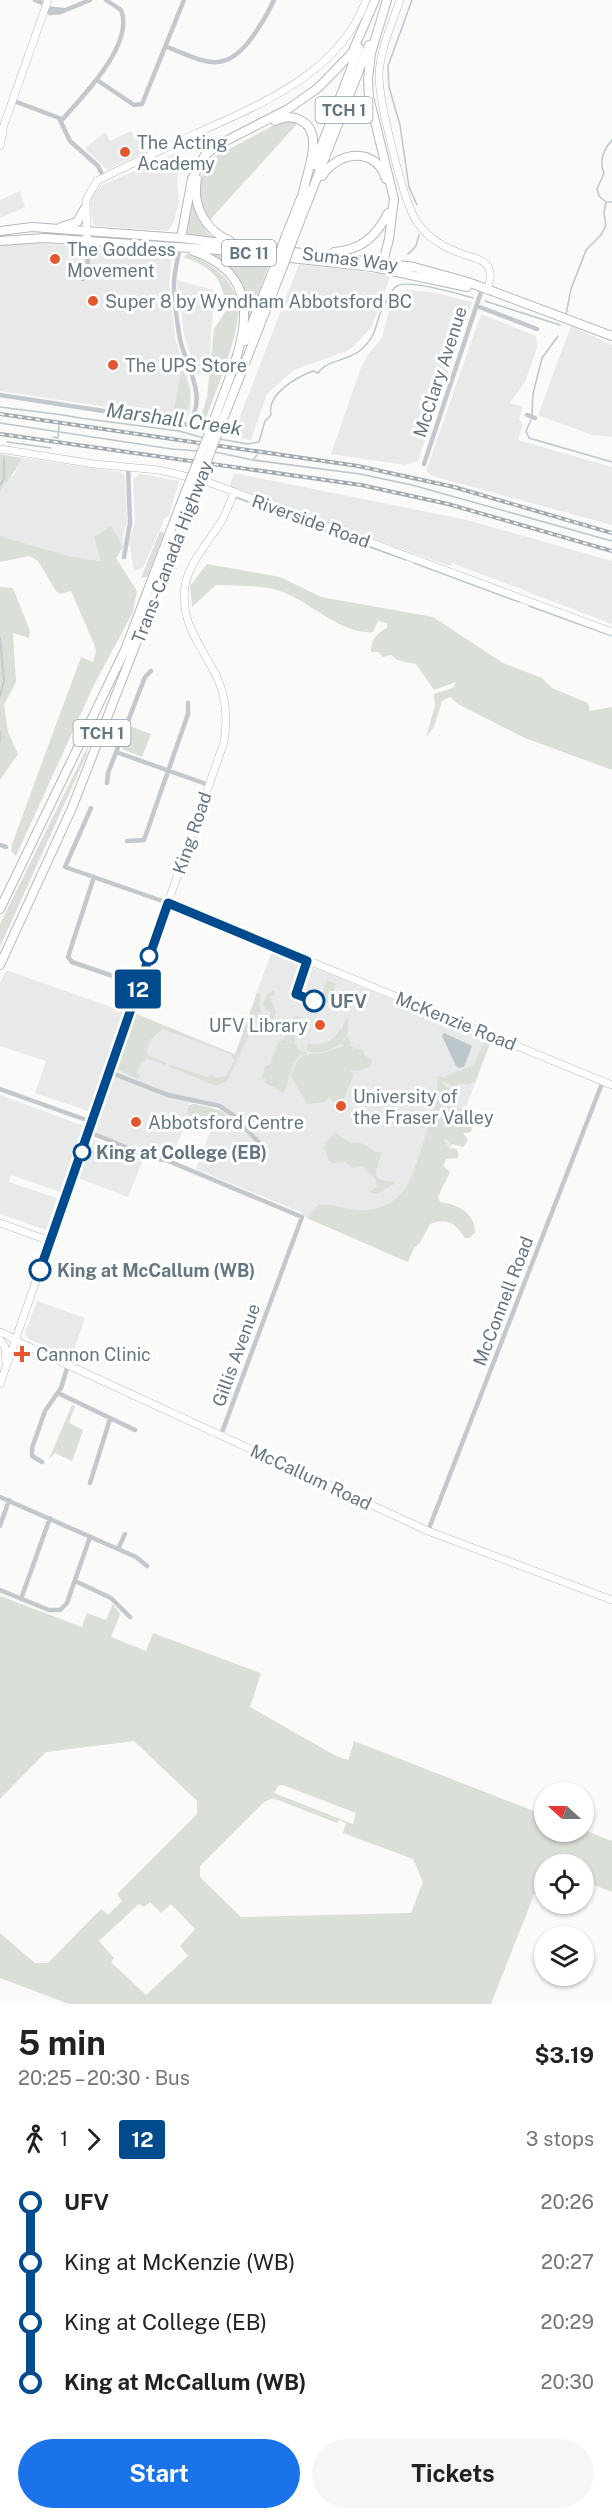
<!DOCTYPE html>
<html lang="en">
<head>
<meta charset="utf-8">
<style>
	:root { --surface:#fff; --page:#f6f6f6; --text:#222; --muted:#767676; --accent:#1a73e8 }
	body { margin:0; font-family:"Public Sans",sans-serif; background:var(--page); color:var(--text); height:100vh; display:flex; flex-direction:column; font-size:22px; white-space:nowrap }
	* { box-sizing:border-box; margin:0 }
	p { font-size:20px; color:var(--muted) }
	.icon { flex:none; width:33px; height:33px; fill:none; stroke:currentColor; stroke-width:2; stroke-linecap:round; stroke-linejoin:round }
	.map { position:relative; height:2004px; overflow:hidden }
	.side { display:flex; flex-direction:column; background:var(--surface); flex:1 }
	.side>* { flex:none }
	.badge { padding:0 12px; border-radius:4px; font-size:21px; line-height:39px }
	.needle { width:39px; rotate:291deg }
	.fabs { position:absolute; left:534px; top:1782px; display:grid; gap:12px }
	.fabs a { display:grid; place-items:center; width:60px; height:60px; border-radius:50%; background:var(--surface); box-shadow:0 2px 4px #0004; font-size:30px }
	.map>.badge { position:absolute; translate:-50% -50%; box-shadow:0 0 0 3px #fff }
	.legs { display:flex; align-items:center; gap:9px; height:66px; padding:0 18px; font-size:20px }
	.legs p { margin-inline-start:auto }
	.headline { display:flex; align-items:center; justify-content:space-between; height:102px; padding:0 18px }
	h1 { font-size:33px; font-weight:700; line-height:45px }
	.primary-button { display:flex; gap:12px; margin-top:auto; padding:12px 18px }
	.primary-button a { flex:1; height:69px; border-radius:36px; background:var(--accent); color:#fff; font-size:24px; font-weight:700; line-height:69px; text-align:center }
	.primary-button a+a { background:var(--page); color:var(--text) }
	ul { padding:0 18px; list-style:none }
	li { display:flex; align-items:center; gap:21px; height:60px; font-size:22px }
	li i { display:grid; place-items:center; width:9px; height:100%; margin:0 8px; background:currentColor }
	li i::after { content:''; width:15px; height:15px; margin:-8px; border:4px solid; border-radius:50%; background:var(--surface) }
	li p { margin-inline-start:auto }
	li:first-child i { background:linear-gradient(#0000 50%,currentColor 0) }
	li:last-child i { background:linear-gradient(currentColor 50%,#0000 0) }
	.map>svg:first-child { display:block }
	.built { fill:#e8e9e9 }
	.green { fill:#dadfd7; fill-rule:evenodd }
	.water { fill:#bbc7cb }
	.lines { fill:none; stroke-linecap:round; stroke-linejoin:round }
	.stream { stroke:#bbc7cb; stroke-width:1.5 }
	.secondary-casing { stroke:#b3babf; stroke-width:8 }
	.highway-casing { stroke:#b4b9bd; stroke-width:10 }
	.street { stroke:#c3c8cc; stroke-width:4.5 }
	.secondary { stroke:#fff; stroke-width:7 }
	.highway { stroke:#fff; stroke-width:8 }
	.rail-casing { stroke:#a2aab0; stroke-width:4 }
	.rail { stroke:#fff; stroke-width:1.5; stroke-dasharray:4.5; stroke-linecap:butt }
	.highway-bridge-casing { stroke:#b4b9bd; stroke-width:10; stroke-linecap:butt }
	.highway-bridge { stroke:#fff; stroke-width:8 }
	.line-1-casing { stroke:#fff; stroke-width:14 }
	.line-1 { stroke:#004b8d; stroke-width:9 }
	.poi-dot { fill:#e4572e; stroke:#fff; stroke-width:2 }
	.stop-1-dot { fill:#fff; stroke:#004b8d; stroke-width:3 }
	.labels { text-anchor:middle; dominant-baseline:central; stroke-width:6; stroke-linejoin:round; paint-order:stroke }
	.shield { fill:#fff; stroke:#939fa8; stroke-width:1.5 }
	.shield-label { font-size:16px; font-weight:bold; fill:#657683 }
	.poi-label { font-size:18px; fill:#657683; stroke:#fff; text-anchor:start }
	.street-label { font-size:18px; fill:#657683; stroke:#fff }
	.stop-label { font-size:18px; font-weight:bold; fill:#657683; stroke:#fff; text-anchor:start }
	.water-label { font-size:20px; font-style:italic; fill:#60757c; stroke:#fff }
</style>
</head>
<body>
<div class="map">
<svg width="612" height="2004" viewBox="0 0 612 2004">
	<rect width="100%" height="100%" fill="#fafaf8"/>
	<path class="built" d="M131 131 136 140 148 134 154 148 107 170 85 148 105 132 110 141Z
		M178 152 181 156 177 179 179 201 174 221 168 231 97 226 93 224 90 204 92 195 100 186Z
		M20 191 25 207 0 218V200Z
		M23 242 172 254 169 284 175 337 191 389V407L186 419 0 391V246Z
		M299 264 391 275 372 326 355 345 347 351 294 370 267 394 251 440 232 437Z
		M177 280 214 290 209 370 197 375 184 335Z
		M407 290 431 292 472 302 418 461 405 465 331 454 361 368 367 356 382 338 389 311 402 292Z
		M481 314 536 336 537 348 525 382 510 403 523 407 519 419 523 424 518 440 612 467V525L432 476 426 471Z
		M571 326 612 345V437L592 435 538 415Z
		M21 458 121 472 125 477 127 523 123 535V545L101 561 73 557 0 536V492L7 480 15 474Z
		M234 473 467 520 612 561V624L452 563 450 566 229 488Z
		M140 474 179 481 169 515 165 518 143 568 134 571 130 546V537L135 523 133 479Z
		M272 950 491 1041 408 1262 307 1218 300 1212 196 1169 219 1108 211 1104 189 1103 188 1118 171 1159 156 1157 96 1133 95 1127 135 1013 235 1054Z
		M6 970 128 1013 88 1111 35 1093 46 1061 0 1046V983Z
		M0 1095 84 1126 60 1192 11 1175 9 1182 57 1198 46 1230 0 1214Z
		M94 1140 144 1158 128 1197 78 1178Z
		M37 1301 85 1318 71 1358 29 1339 25 1334Z"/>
	<path class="green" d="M290 121 298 123 208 222 204 228 208 234 218 239 190 236 186 232 191 195 200 185 203 172 214 157 280 122Z
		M209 253 271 259 248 322C247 285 237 275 209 253Z
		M187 254C209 262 229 275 237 299 246 324 210 405 201 432L197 430 207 397 214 329 227 309C222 278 213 267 183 257Z
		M181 372H184C188 384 194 400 186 411L174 409Z
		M0 454 21 458C15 475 8 477 0 492Z
		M111 526 123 547 116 558 137 591 133 612 94 685 16 856 11 851 12 844 81 657 93 662 96 651 94 644 71 591 60 594 56 591 38 561 30 556 0 562V536L73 557 101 561 94 537Z
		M160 531 164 533 148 576 141 578Z
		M207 564 280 577 321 597 433 617 503 663 542 678 552 688 588 703 590 711 612 707V770L525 738 458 704 450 697 442 701 434 727 426 737 435 706 434 694 453 688 456 682 434 690 416 664 397 660 391 655 383 657 378 652H371C371 640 376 633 387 628V623L378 621 373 632C340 635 308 599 277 590 259 585 235 586 216 585L192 607 190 586Z
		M0 587 13 588 30 631 29 638 13 633 16 682 4 705 8 732 18 754 0 780Z
		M130 726 151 734 142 757 122 749Z
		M89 744 86 756 0 947V924Z
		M327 980 336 984 329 1003 320 1000Z
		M274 990 276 994 270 997 276 1013 268 1034 264 1030 271 1012 266 1010 263 1003 268 993Z
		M257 993 261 994 259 1003 262 1013H259L254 1025 257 1027H253L227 1081 216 1086 170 1067 171 1065 208 1077 211 1075 218 1078 226 1076 235 1060 232 1058 233 1055 163 1029 155 1035 153 1039H151L146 1051 148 1053V1055L166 1063 165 1065 146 1058 145 1062 142 1061 137 1073 140 1075 138 1079 117 1069C118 1051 129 1032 136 1014L235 1055Z
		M298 1016 301 1018 295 1035V1044L284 1039 291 1019Z
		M346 1019H348C348 1024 348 1029 347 1034 341 1048 319 1057 306 1050L308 1044C322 1047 333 1042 340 1029H342Z
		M347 1036 351 1044 348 1045 364 1051V1055L372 1060 371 1066 358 1071 349 1070 354 1074 342 1104 334 1106 333 1101 329 1097 324 1102 307 1104 291 1076C294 1067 297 1058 306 1054L309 1056V1054L324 1053 344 1046 341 1044Z
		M284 1040 297 1045V1049L307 1053 302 1055 303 1052 294 1062 284 1093 264 1082 267 1078 261 1080 265 1067 273 1062 271 1061 279 1041Z
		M491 1041 475 1082 466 1085 460 1083 455 1087 445 1082 442 1083 451 1090 447 1097 448 1107 454 1105 459 1109H471L476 1115 471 1132 463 1133 468 1140 463 1147 451 1144 446 1139 444 1140 449 1149 455 1148 458 1151V1158L445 1159 443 1166 450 1172 438 1197 440 1202C457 1204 476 1213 475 1233L469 1238H465C456 1224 448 1217 430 1224L420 1243 414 1248 408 1262 307 1218 319 1204C340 1205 358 1215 378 1208 391 1204 400 1197 407 1186 416 1171 442 1090 437 1076L443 1077 474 1065 483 1044Z
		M194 1104C208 1107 227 1108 230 1125L227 1130H214L190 1121 187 1112 189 1105Z
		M335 1133 351 1143C360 1141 369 1146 375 1152H382C376 1171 368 1182 395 1182L394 1184 376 1194 369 1192 377 1187 375 1179 363 1166 352 1168 345 1162 333 1163 329 1161 327 1153 324 1150 325 1143Z
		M72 1405 75 1406 69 1423 83 1430 73 1459 72 1461 55 1453 49 1459Z
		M0 1596 82 1627 87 1613 106 1620 113 1604 120 1614 111 1637 146 1651 153 1633 261 1673 250 1707 336 1756 348 1760 354 1741 544 1815V1832L584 1830 612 1841V1892L584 1881V1864H544V1875L541 1877 491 2004H69L0 1978V1933L35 1963H48L101 1909 108 1915 122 1901 117 1894 197 1814V1801L134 1741 46 1752 0 1799ZM283 1785 356 1813 353 1824 274 1793 278 1786ZM273 1798 337 1823 339 1820 346 1823 343 1833 413 1859 423 1882 411 1913 241 1917 200 1877V1866L264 1802ZM150 1902 161 1913 171 1904 195 1929 180 1946 188 1956 146 1995 111 1962 114 1958 99 1941 139 1904 144 1907Z"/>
	<path class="water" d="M444 1033 472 1046 464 1067 459 1068 456 1066 442 1036Z"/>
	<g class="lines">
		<path class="stream" d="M412 0 388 66 389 87 400 125 409 187 417 205
			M605 201 599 196 597 189 604 173C599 161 603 150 612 140
			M607 202H612
			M408 254 416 246 419 235
			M485 301 560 325
			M566 315 571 289 586 250 601 235 606 225 604 213 606 202
			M0 407C27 411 55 413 80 418L179 431 204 438
			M532 415 533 394 542 358 558 336
			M531 420 526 431 529 438 612 462
			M0 423 172 449 198 451
			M53 437 58 438 59 425
			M220 439 247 444 259 442 265 421 271 415C266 394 297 377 313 371L318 373C327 359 350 361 362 349 378 333 374 327 382 309 385 303 392 288 397 286 407 279 460 294 473 298
			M7 442 51 448
			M215 452 253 460 257 455
			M253 460 360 474 412 485 612 541
			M0 485 4 479V457
			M235 497 248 502
			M251 503 267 509
			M270 510 318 528
			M323 530 406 560
			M414 563 519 602
			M529 606 612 636
			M0 638 4 681 0 696
			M0 732V741"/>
		<g class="secondary-casing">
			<path id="secondary" d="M400 0C392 24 380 49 379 75 379 101 403 202 417 222 429 240 446 248 465 255 472 257 481 259 486 264 493 272 490 281 487 290
				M0 136 48 0
				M0 146 3 131
				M87 241 86 200 97 181C130 164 164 149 197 133 261 104 340 73 366 0
				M0 449 94 464 159 470 205 481 612 632
				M168 903 612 1085
				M0 1223 50 1241
				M0 1332 11 1337 16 1341 428 1531 612 1600
				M0 1340 5 1347 6 1363
				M0 1384 224 742C228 719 226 696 216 675 201 645 180 624 185 586 189 563 208 542 221 522 226 513 230 503 234 493"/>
		</g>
		<g class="highway-casing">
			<path id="highway" d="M275 121C285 117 292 115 302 121 325 134 306 173 303 193
				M314 165 359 48
				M322 176C338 151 376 146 386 179
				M197 179C192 206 205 230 230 241
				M61 227 77 222 85 208
				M0 231 32 227 181 238 414 267 468 282 612 336
				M181 238 192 179 205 155 218 145 288 109 318 88 352 53 375 0
				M285 238 305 188
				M293 239 369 45
				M0 241 44 238 219 250 373 267 467 287
				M193 251C279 281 235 359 214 420
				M334 252C361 250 376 237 388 213
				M382 266 389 239 394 199 369 97 368 79 371 53 387 0
				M245 341 276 263
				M220 427 284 264
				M0 909 125 650 185 493
				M0 965 72 808 193 497"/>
		</g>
		<path class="street" d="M35 0 47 5
			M46 8 50 13 61 12 90 0
			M46 8 63 10
			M167 47C205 62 225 76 253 36 261 25 268 13 274 0
			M97 80 134 105 142 104 184 0
			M14 101 59 118 70 141 98 166 104 178
			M61 121C82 97 135 44 121 10L106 0
			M83 279 88 269 87 241
			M477 306 537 329
			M0 395 168 421 184 425 188 424C209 397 186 367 180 339 177 322 174 302 174 284 174 271 178 259 180 247
			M527 415 535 418
			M424 464 482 289
			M124 557 130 523 128 467
			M116 752 209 785
			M107 783 108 773 145 677 151 671
			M91 808 65 867 168 903
			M127 841 144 840 188 714V703
			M0 845 6 847
			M94 877 68 957 72 962 139 985
			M109 1072 168 1095 220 1106 233 1115 265 1149
			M0 1089 92 1122
			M89 1132 155 1159 166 1160 302 1217 221 1435
			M58 1393 135 1430
			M42 1462 32 1456V1448L45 1411 61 1388 68 1365
			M90 1483 110 1419
			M0 1497 136 1557 147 1566
			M0 1526 9 1500
			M428 1531 603 1081
			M118 1549 125 1534
			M75 1581 111 1598 130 1617
			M0 1590 49 1610H60L67 1603 90 1537
			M21 1599 50 1518"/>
		<use href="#secondary" class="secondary"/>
		<use href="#highway" class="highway"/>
		<g class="rail-casing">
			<path id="rail" d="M0 414 358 466 454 487 612 533
				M0 434 361 485 448 504 612 551"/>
		</g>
		<use href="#rail" class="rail"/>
		<g class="highway-bridge-casing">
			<path id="highway-bridge" d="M276 263 285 238
				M284 264 293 239
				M185 493 212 426
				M193 497 220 427"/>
		</g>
		<use href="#highway-bridge" class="highway-bridge"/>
	</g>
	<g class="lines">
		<g class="line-1-casing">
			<path id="line-1" d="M40 1270 168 903 307 961 296 994 314 1001"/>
		</g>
		<use href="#line-1" class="line-1"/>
	</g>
	<g class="poi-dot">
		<circle cx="125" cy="152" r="6"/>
		<circle cx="55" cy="259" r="6"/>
		<circle cx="93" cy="301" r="6"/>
		<circle cx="113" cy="365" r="6"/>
		<circle cx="320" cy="1025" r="6"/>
		<circle cx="341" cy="1106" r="6"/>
		<circle cx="136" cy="1122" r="6"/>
		<path d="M19 1345h6v6h6v6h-6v6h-6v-6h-6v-6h6z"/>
	</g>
	<g class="stop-1-dot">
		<circle cx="149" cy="956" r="8"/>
		<circle cx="314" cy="1001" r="10"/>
		<circle cx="82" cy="1152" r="8"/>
		<circle cx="40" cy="1270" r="10"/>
	</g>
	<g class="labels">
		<g class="shield">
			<rect x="315.5" y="97" width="57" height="26" rx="4.5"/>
			<rect x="222" y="240" width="54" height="26" rx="4.5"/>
			<rect x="73.5" y="720" width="57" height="26" rx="4.5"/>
		</g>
		<g class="shield-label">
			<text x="344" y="110">TCH 1</text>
			<text x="249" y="253">BC 11</text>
			<text x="102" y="733">TCH 1</text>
		</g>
		<g class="poi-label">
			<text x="137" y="142">The Acting<tspan x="137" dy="21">Academy</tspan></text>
			<text x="67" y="249">The Goddess<tspan x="67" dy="21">Movement</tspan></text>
			<text x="105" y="301">Super 8 by Wyndham Abbotsford BC</text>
			<text x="125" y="365">The UPS Store</text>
			<text x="308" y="1025" text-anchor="end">UFV Library</text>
			<text x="353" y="1096">University of<tspan x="353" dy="21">the Fraser Valley</tspan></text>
			<text x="148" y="1122">Abbotsford Centre</text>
			<text x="36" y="1354">Cannon Clinic</text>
		</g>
		<g class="street-label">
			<text transform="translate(350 259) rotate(7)">Sumas Way</text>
			<text transform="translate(440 372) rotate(-72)">McClary Avenue</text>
			<text transform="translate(311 521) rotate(20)">Riverside Road</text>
			<text transform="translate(172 552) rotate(-69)">Trans-Canada Highway</text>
			<text transform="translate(192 833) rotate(-71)">King Road</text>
			<text transform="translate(456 1021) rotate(22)">McKenzie Road</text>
			<text transform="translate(503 1301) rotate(-69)">McConnell Road</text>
			<text transform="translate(236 1355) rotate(-70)">Gillis Avenue</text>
			<text transform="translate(311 1477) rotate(25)">McCallum Road</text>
		</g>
		<g class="stop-label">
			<text x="330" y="1001">UFV</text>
			<text x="96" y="1152">King at College (EB)</text>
			<text x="57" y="1270">King at McCallum (WB)</text>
		</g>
		<g class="water-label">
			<text transform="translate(174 419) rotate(8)">Marshall Creek</text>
		</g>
	</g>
</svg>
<div class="fabs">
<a><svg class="needle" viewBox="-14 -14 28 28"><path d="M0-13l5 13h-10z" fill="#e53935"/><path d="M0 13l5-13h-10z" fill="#767676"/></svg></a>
<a><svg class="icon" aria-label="locate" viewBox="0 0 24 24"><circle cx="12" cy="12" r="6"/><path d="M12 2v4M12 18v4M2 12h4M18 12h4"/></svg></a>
<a><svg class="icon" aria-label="layers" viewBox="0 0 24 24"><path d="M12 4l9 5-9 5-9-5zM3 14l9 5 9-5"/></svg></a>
</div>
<b class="badge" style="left:138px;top:989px;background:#004b8d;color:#fff">12</b>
</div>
<section class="side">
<div class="headline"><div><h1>5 min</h1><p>20:25 – 20:30 · Bus</p></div><b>$3.19</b></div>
<div class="legs"><svg class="icon" aria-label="walk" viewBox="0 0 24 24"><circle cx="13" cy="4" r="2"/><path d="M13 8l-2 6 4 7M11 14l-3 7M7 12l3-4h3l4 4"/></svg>1<svg class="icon" aria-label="forward" viewBox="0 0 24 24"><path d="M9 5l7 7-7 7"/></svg><b class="badge" style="background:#004b8d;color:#fff">12</b><p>3 stops</p></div>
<ul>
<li><i style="color:#004b8d"></i><b>UFV</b><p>20:26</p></li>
<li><i style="color:#004b8d"></i><span>King at McKenzie (WB)</span><p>20:27</p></li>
<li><i style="color:#004b8d"></i><span>King at College (EB)</span><p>20:29</p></li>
<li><i style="color:#004b8d"></i><b>King at McCallum (WB)</b><p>20:30</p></li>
</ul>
<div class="primary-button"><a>Start</a><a>Tickets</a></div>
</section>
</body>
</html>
